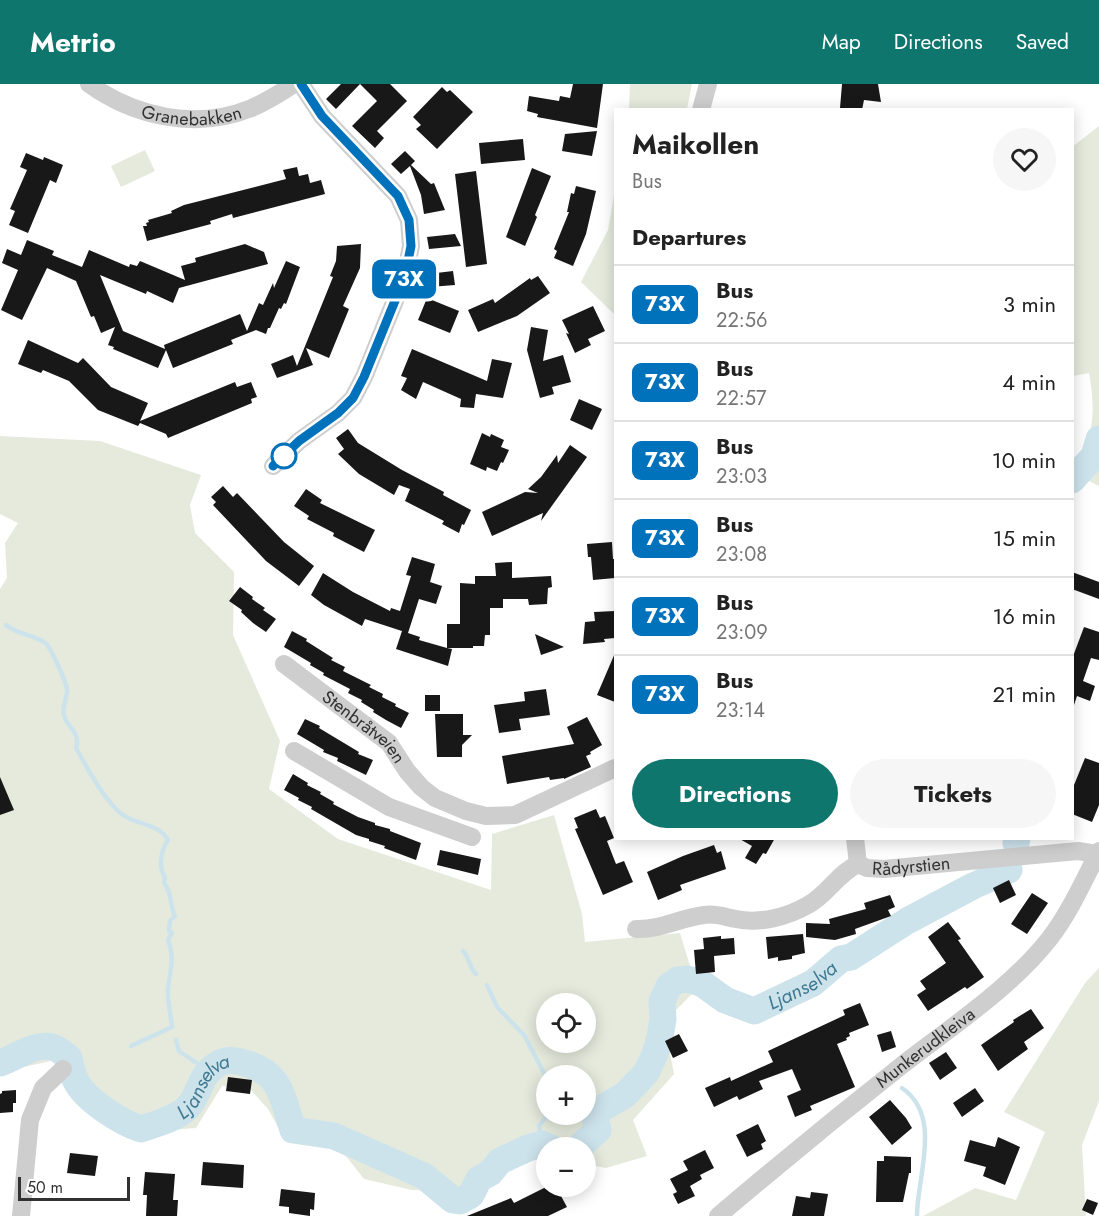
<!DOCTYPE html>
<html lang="en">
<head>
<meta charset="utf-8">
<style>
	:root { --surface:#fff; --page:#f6f6f6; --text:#222; --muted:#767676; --line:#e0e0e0; --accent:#0f766e }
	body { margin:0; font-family:Jost,sans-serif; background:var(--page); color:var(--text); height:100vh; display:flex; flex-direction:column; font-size:22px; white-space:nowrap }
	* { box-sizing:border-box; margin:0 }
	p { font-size:20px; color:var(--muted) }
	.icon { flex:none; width:33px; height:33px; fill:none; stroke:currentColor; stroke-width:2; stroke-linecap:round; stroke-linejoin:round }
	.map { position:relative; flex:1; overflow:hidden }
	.details { position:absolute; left:614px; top:24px; width:460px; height:732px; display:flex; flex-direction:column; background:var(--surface); border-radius:0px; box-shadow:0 3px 15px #0003 }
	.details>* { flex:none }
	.badge { padding:0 12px; border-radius:9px; font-size:21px; line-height:39px }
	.tools { position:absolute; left:536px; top:909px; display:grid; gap:12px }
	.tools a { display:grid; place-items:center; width:60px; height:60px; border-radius:50%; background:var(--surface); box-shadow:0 3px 15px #0003; font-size:30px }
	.scale { position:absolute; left:18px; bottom:15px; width:112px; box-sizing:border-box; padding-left:6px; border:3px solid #313131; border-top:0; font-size:16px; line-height:21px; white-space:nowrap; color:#313131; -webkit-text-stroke:4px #fff; paint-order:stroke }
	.map>.badge { position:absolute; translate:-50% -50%; box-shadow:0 0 0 3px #fff }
	h2 { padding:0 18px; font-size:22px; line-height:54px }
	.round { display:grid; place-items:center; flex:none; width:63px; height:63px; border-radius:32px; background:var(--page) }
	.summary { display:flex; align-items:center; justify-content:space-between; height:102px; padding:0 18px }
	h1 { font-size:28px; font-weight:700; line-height:45px }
	.button { display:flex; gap:12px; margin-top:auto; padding:12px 18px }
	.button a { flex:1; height:69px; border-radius:36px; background:var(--accent); color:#fff; font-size:24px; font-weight:700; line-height:69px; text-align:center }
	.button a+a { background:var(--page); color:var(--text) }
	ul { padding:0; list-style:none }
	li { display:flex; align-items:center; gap:18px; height:78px; padding:0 18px; border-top:2px solid var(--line) }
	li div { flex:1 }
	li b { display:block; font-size:22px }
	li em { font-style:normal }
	li .badge { min-width:66px; font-weight:700; text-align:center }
	header { display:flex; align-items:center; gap:36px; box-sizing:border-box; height:84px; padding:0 30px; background:var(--accent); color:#fff }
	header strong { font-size:28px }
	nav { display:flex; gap:33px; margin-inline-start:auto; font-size:21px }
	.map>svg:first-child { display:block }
	.green { fill:#e5eadd; fill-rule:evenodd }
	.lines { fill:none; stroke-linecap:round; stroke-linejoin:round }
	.stream { stroke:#cde3ec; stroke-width:4.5 }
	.river { stroke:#cde3ec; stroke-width:27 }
	.building { fill:#181818 }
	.street { stroke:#cecece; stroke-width:18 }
	.line-casing { stroke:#fff; stroke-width:14 }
	.line { stroke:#0072bc; stroke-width:9 }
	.stop-dot { fill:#fff; stroke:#0072bc; stroke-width:3 }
	.labels { text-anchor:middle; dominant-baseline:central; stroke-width:6; stroke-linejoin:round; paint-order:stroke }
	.street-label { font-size:18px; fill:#313131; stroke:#fff }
	.water-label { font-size:20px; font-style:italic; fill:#407a92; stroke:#fff }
</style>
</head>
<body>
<header>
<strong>Metrio</strong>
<nav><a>Map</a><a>Directions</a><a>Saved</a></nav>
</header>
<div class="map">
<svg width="1099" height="1132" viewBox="0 0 1099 1132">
	<rect width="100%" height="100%" fill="#fff"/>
	<path class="green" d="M630 0H692L687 25H629Z
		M1099 42V402L1073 389V381C1096 354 1095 323 1089 289L1073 292 1072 63Z
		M145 66 155 87 121 103 111 82Z
		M615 105V231L581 198 608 146Z
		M0 352 100 357 201 391 190 421 195 449 234 488 233 551 280 657 269 705 338 755 491 806 492 750 554 731 582 830 585 858 680 849 697 905 671 931 667 954 674 990 633 1036 647 1072 606 1084 585 1080V1064H546V1070L534 1068 458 1105 412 1106 364 1095 338 1062 282 1050 268 1025 249 1004 222 1002 196 1044 134 1049 56 976 0 988V505L7 494 5 459 18 439 0 430ZM546 920H585V958H546ZM546 992H585V1030H546Z
		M1099 884V1017L1082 1061 1086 1132H923L975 1104 1016 1116 1045 1048 1004 1028 1085 899Z"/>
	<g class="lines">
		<path class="stream" d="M6 541C18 551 31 550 44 558 50 561 68 601 67 608 66 616 62 623 64 631 67 644 81 648 76 664 88 685 100 709 117 726 132 742 157 737 168 756 161 766 158 783 165 793L164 799C173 810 169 820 175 832L170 837 169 847 172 849 168 856C175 873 170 888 168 905 167 917 171 931 172 943L131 962
			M463 867C470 874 469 884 476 890
			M487 901 497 923 524 951 546 993
			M176 956 179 967 201 982 205 991
			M902 1004C943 1032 917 1092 917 1132
			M542 1060 539 1042 548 1030"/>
		<g class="river">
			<path d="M1072 396 1094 372 1099 355"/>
			<path d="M1016 759 1017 754"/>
			<path id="s1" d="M0 979C17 973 34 959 52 963 58 964 64 970 69 974 71 981 72 990 76 997 85 1016 122 1039 141 1045 155 1040 176 1035 187 1024 197 1015 199 998 208 988 218 978 227 974 241 978 282 988 281 1011 293 1046L334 1052 424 1092 453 1116 460 1117 471 1111 479 1095 490 1089 500 1077 528 1064 542 1060 551 1064"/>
			<path id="s2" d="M578 1064 598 1046 595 1033 599 1026 625 1011 646 989 655 970 660 953 663 935 662 917 669 902 678 896 688 895 703 900 725 916 754 927 813 899 841 875 851 873 907 837 973 802 1009 786"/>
		</g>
	</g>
	<path class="building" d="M341 0H390L407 17 377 47 384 54 375 64 352 42 377 17 360 0 336 25 326 15Z
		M573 0H603L597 44 537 33 538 30 527 27 529 12 559 17 560 12 570 14Z
		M842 0H878L881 18 864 16 862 26 840 24Z
		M442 3 447 8 450 6 473 28 437 65 416 45 421 41 413 33Z
		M597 47 592 72 562 67 565 50Z
		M523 55 525 76 481 80 479 59Z
		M405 67 415 77 411 81 431 100 434 99 445 126 424 130 421 111 410 82 401 90 391 80Z
		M26 69 43 76 44 73 63 81 56 99 50 96 28 149 9 141 15 127 10 125 27 86 20 83Z
		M297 83 299 92 308 90 310 99 321 96 325 110 233 134 232 130 210 137 211 140 147 157 143 142H147L146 139 149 138 148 136 172 129 171 127 184 121 286 95 283 86Z
		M532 84 551 92 535 131 537 133 525 162 506 153Z
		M476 87 487 180 466 183 455 90Z
		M576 102 596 107 586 150 573 182 554 174 557 167 554 165 569 128H567L571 109 574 110Z
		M455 150 461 162 429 165 427 153Z
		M27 156 54 167 52 171 82 183 89 166 129 183 130 180 137 182 140 177 185 196 181 182 196 178 195 174 245 160 264 168 268 180 179 204 173 219 147 207 146 210 100 191 123 247 165 265 164 261 240 230 247 247 259 219 263 221 273 199 274 204 286 177 300 183 286 220 284 219 281 225 279 224 270 244H268L266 250 256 246 231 256 233 260 173 284 166 266 158 284 113 265 114 263 108 261 115 243 101 249 94 232 91 233 76 197 47 184 22 236 1 226 18 186 2 179 7 165 21 171Z
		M361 160 360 184 343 222 349 225 329 274 306 264 313 281 277 294 271 280 293 271 297 282 333 193 330 192 336 177 337 162Z
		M453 187 455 201 430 203 428 190Z
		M538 192 550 209 517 232 478 248 468 226 493 215 495 219 530 194 531 196Z
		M427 214 459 227 450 249 418 236Z
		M593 222 605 247 588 255 591 261 575 269 566 249 569 250 562 236Z
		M531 243 548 246 543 277 563 271 571 298 552 303 554 310 540 314 527 266Z
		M28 256 78 279 83 274 111 303 148 319 140 337 235 298 237 303 251 298 257 313 251 315 252 319 168 354 166 350 140 339 138 342 98 326 69 297 43 286 41 289 18 280Z
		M412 265 487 297 492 275 512 279 503 314 476 310 474 324 460 323 461 315 423 298 416 315 401 306 407 294 401 292Z
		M579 315 602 325 592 346 570 336Z
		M348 345 358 359 402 386 444 408 443 411 471 426 464 441 462 440 459 449 442 440 444 437 405 417 410 405 399 401 394 411 359 390 338 370 344 365 336 354Z
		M482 349 490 353 491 350 504 356 501 363 509 366 503 379 501 378 497 387 487 383 486 387 470 380Z
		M570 361 587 373 541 437 543 429 492 452 482 428 525 408 538 409 528 405 541 393 557 371 558 379Z
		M223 402 233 413 237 409 284 458 314 482 299 502 266 477 213 421 216 418 211 413Z
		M306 405 322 416 320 419 375 446 364 468 333 452 334 449 307 435 309 432 294 422Z
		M612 458 613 475H615V494L593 496 591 473H588L587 460Z
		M412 473 435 480 430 498 442 502 436 520 419 515 408 549 365 535 362 542 324 521 311 511 323 489 353 508 390 527 391 524 400 527 411 492 406 491Z
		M512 478V494L551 492 552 503 548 504 547 520 529 521 528 515H503V524H490V551H485L484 562H473V564H447L452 565 448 582 396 565 402 547 420 553 419 556 447 564V540H460V499L475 500V492H496L495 479Z
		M1072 488 1099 498V515L1072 505Z
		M240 503 253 513 252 515 265 524 263 526 276 535 266 548 253 539 241 528 242 526 229 517Z
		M615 527V554L604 555 605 558 583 560 585 538 595 537 594 528Z
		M1084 543 1099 548V576L1091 574 1083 597 1095 602 1090 617 1077 612 1074 621 1072 575Z
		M292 547 307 555 306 557 333 574 331 576 345 583 343 587 371 601 369 603 383 610 382 613 396 620 395 622 409 629 401 644 386 636 373 628 374 626 361 618 362 616 348 609 350 605 323 591 324 589 310 581 311 579 284 563Z
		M535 550 564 563 541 571Z
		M615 569V618L597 611Z
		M546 605 550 631 519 635 521 646 499 649 494 621 525 617 524 608Z
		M425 611H440V627H425Z
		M435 630H463V651H472L462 661V673H437Z
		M587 633 602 661 590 668 591 670 586 672 591 683 564 695V694L550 696 549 693 507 700 502 672 574 660 567 643Z
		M305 635 320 642 319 644 359 668 358 670 373 676 366 691 337 677 338 674 323 668 324 666 297 650Z
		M1085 674 1099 679V721L1092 738 1072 730V706Z
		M293 690 308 699 307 701 321 708 320 710 334 718 333 720 358 733 375 739V741L390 745V747L421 759 416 776 384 764 385 762 369 757V755L356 751 311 725 312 723 298 716 299 714 284 706Z
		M0 693 14 726 0 731Z
		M596 725 600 734 605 732 614 754 607 757 616 780 624 777 633 798 603 811 575 745 578 744 574 734Z
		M738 754H775L766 770 763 769 756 780 745 774 752 762Z
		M714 761 717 769 721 767 726 785 680 801 682 806 658 816 647 788 683 772Z
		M440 766 481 775 478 791 437 781Z
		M1009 796 1016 811 1000 819 993 804Z
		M1032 809 1048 819 1027 850 1011 840Z
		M890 811 895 823 888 826 891 832 855 845 856 850 835 856 806 853V839L830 840 829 835 866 825 864 819Z
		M948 838 961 855 958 856 984 893 967 905 965 903 928 927 917 911 926 905 920 897 946 879 928 853Z
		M803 850 805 869 792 872V875L778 877V873L768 875 766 853Z
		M721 852V855L734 854 735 870 714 872 715 888 696 890 694 866 704 865 703 854Z
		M860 919 869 941 849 949 850 952 846 954 847 956 837 960 855 1003 810 1022 812 1026 795 1033 787 1012 801 1006 792 985 759 997 763 1005 739 1016 737 1012 714 1023 705 1004 730 993 731 997 773 978 768 967 845 931 843 926Z
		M1031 925 1044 944 1024 958 1028 965 998 987 981 961 1014 938 1013 936Z
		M891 947 896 963 882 968 877 951Z
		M679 950 688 967 673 974 665 957Z
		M946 968 957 984 940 996 929 979Z
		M228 993 252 996 250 1010 226 1007Z
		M975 1004 984 1017 962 1033 953 1019Z
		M16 1006V1019H13V1028L0 1029V1010L2 1009V1007Z
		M890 1016 906 1034 912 1044 892 1061 869 1033Z
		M758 1040 766 1057 761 1060 763 1065 747 1073 736 1051Z
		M998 1053 1020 1063 1005 1101 983 1092 986 1083 964 1077 970 1056 995 1063Z
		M705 1066 714 1084 700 1091 702 1095 690 1102 695 1112 678 1120 673 1110 677 1108 670 1095 688 1086 683 1077Z
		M70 1069 98 1072 95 1092 67 1089Z
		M884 1072 911 1073V1089H909L903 1118H876L877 1077H884Z
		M203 1078 244 1081 243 1104 201 1101Z
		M145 1088 175 1090 173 1116H178L177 1132H146L147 1111H143Z
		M548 1102H582L561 1112 567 1123 548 1132H467L511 1114 514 1119Z
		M281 1105 315 1109 314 1126 310 1125V1132L289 1129V1123L279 1122Z
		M811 1108 828 1110 824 1132H792L796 1112 810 1114Z
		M1087 1115 1098 1119 1093 1131 1082 1126Z"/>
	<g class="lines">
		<g class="street">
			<path id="s3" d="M89 0C135 33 196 46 249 25 265 19 280 9 294 0"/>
			<path d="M701 26 708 0"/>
			<path d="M273 382 299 357 338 329 353 314 364 293 405 192 411 162 409 136 398 112 322 32 301 0"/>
			<path id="s4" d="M284 580 389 659 407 687 421 703 435 714 466 727 486 732 515 731 615 684"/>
			<path d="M294 667 389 723 472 753"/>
			<path d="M855 754 858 780"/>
			<path id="s5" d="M636 845C660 846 680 834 704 831 715 829 725 833 736 835 760 840 787 833 808 821 827 811 838 789 858 780L867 784 884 785 1078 767 1097 770"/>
			<path d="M21 1132 30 1036 43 1004 63 985"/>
			<path id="s6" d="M718 1132C778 1081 839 1031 901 982 951 943 1011 904 1050 854 1070 828 1084 796 1099 767"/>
		</g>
	</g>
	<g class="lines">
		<g class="line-casing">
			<path id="line" d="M273 382 299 357 338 329 353 314 364 293 405 192 411 162 409 136 398 112 322 32 301 0"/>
		</g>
		<use href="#line" class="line"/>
	</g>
	<circle class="stop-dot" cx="284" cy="372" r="12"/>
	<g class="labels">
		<g class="street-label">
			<text stroke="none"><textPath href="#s3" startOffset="110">Granebakken</textPath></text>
			<text stroke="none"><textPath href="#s4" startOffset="102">Stenbråtveien</textPath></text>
			<text stroke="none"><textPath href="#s5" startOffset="296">Rådyrstien</textPath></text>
			<text stroke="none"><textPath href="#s6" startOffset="267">Munkerudkleiva</textPath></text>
		</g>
		<g class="water-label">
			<text stroke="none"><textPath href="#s2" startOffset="350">Ljanselva</textPath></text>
			<text stroke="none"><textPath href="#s1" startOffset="261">Ljanselva</textPath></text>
		</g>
	</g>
</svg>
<div class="tools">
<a><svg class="icon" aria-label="locate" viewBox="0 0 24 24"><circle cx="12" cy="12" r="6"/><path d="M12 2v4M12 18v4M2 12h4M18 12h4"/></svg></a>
<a>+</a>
<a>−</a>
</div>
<div class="scale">50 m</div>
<b class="badge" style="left:404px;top:195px;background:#0072bc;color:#fff">73X</b>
<section class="details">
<div class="summary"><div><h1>Maikollen</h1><p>Bus</p></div><a class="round"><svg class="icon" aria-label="heart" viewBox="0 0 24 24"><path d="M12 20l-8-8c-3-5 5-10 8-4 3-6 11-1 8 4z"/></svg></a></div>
<h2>Departures</h2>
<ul>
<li><span class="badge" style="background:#0072bc;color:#fff">73X</span><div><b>Bus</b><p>22:56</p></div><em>3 min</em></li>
<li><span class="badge" style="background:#0072bc;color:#fff">73X</span><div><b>Bus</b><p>22:57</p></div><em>4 min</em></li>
<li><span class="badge" style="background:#0072bc;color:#fff">73X</span><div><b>Bus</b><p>23:03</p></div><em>10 min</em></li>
<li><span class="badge" style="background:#0072bc;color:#fff">73X</span><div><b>Bus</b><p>23:08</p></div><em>15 min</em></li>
<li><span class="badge" style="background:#0072bc;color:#fff">73X</span><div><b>Bus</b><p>23:09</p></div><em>16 min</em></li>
<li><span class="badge" style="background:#0072bc;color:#fff">73X</span><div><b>Bus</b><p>23:14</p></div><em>21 min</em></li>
</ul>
<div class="button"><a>Directions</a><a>Tickets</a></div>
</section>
</div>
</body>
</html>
